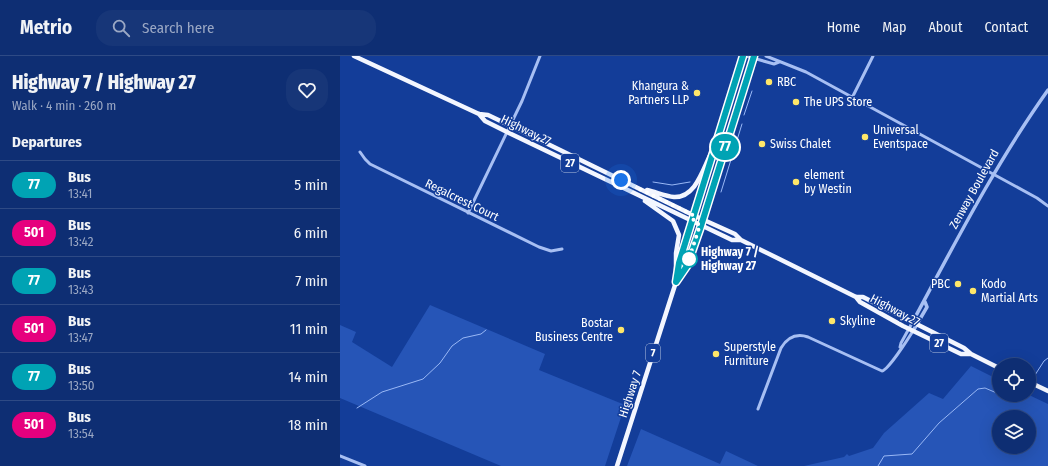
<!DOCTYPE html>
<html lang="en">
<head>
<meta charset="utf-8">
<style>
	:root { --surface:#0e2e73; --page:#173678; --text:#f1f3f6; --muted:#9ba8c4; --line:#2e4a85 }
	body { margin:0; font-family:"Fira Sans Condensed",sans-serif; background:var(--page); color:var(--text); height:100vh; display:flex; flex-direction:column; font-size:15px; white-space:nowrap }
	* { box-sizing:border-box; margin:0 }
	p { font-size:13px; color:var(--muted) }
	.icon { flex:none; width:22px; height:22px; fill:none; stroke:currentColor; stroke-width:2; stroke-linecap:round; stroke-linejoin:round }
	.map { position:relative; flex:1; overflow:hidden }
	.side { display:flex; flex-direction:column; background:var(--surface); width:340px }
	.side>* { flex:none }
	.badge { padding:0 8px; border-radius:13px; font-size:14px; line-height:26px }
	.tools { position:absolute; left:652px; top:302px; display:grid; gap:8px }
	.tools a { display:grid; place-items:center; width:44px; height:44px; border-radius:50%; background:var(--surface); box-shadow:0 4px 16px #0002,0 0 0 1px var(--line); font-size:20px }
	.you { position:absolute; width:20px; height:20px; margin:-10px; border:3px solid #fff; border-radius:50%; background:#1a73e8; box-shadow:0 0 0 6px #1a73e833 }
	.map>.badge { position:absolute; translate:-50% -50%; box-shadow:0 0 0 2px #fff }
	h2 { padding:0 12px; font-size:15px; line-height:36px }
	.round { display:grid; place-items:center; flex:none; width:42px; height:42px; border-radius:16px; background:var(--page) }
	.overview { display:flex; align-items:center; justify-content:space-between; height:68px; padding:0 12px }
	h1 { font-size:19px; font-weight:800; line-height:30px }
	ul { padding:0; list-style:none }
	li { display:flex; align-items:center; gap:12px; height:48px; padding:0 12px; border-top:1px solid var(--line) }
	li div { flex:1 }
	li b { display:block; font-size:15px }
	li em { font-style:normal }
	li .badge { min-width:44px; font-weight:700; text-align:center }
	header { display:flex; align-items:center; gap:24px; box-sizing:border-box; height:56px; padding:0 20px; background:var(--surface); border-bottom:1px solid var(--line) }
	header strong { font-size:19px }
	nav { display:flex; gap:22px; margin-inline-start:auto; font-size:14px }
	.search { width:280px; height:36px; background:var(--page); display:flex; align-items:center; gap:10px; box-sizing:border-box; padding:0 14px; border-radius:16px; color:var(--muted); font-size:15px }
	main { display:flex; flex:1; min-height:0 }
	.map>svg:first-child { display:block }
	.green { fill:#2655b7; fill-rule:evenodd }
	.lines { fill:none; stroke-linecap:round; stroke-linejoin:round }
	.stream { stroke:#99b8f6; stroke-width:1 }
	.minor { stroke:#a7bff3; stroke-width:3 }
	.tertiary { stroke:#a7bff3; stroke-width:3.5 }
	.primary { stroke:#f3f6ff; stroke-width:4.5 }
	.line-casing { stroke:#fff; stroke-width:9 }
	.line { stroke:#00a3b4; stroke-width:6 }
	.walk { stroke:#fff; stroke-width:4; stroke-dasharray:0 7.2 }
	.poi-dot { fill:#ffe769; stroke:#133d99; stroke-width:1.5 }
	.stop-dot { fill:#fff; stroke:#00a3b4; stroke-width:2 }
	.labels { text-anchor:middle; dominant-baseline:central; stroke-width:3; stroke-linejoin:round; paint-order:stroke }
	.shield { fill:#133d99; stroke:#b8c5e0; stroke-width:1 }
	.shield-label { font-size:11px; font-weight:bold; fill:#fff }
	.poi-label { font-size:12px; fill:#fff; stroke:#133d99; text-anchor:start }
	.street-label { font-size:12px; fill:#fff; stroke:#133d99 }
	.stop-label { font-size:12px; font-weight:bold; fill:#fff; stroke:#133d99; text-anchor:start }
</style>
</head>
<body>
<header>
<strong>Metrio</strong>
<div class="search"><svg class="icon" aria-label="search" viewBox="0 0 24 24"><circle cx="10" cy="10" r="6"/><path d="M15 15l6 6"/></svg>Search here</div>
<nav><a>Home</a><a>Map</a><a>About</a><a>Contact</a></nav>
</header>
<main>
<section class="side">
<div class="overview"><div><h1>Highway 7 / Highway 27</h1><p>Walk · 4 min · 260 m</p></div><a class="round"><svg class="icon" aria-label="heart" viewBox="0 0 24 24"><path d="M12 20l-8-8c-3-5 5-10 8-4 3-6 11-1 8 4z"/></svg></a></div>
<h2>Departures</h2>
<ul>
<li><span class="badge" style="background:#00a3b4;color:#fff">77</span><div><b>Bus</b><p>13:41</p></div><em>5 min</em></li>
<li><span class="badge" style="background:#e6007e;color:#fff">501</span><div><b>Bus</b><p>13:42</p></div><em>6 min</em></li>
<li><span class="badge" style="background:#00a3b4;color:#fff">77</span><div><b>Bus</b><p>13:43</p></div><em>7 min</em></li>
<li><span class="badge" style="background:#e6007e;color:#fff">501</span><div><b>Bus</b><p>13:47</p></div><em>11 min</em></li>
<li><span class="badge" style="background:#00a3b4;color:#fff">77</span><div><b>Bus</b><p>13:50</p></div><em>14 min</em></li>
<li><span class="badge" style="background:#e6007e;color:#fff">501</span><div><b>Bus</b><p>13:54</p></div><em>18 min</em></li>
</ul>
</section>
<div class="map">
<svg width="708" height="410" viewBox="0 0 708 410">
	<rect width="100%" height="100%" fill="#133d99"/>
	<path class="green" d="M90 249 205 298 199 314 285 349 265 410H161L0 342V269L16 276 12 286 52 311Z
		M631 310 659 324V339H689L708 348V410H464L504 401 507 398 509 400 533 392 544 377 589 337 603 343ZM659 361H689V391H659Z
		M301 373 380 408 386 395 418 410H287Z"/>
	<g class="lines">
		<path class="stream" d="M404 59 412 35
			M313 126 332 129 350 126
			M381 136 402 68
			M695 319 704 305 708 302
			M661 339H665
			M17 352 42 336 83 323 100 307 112 290 123 282 141 278 146 274
			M538 410 544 400 572 398 599 367 638 333 645 332 659 338"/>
		<path class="minor" d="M406 0 434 8 439 6
			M426 0 466 16 697 142 708 150
			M512 42 533 0
			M20 96 25 103 30 108 199 191 211 195 222 193
			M128 157 182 45 200 0
			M560 291 561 287 572 267
			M418 353 441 292C447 282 456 277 468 281L542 315C548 314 568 283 573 275
			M0 400 25 410"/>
		<path class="tertiary" d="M572 267C614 189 656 107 708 34
			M573 275 587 251 585 246"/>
		<path class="primary" d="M14 0 139 58 148 59 171 70 355 160 395 178 401 184 516 241H523L624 292 631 298 659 312
			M139 58 145 65 167 76 392 184H401
			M307 134C316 136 325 140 334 141 358 142 364 107 374 92
			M305 145 333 165 339 179 336 197V214
			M338 223 347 210 360 173 414 0
			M516 241 520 246 563 270 621 298H631
			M689 326 708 335
			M277 410 336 226 339 207 403 0"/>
	</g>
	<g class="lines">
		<g class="line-casing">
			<path id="line" d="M403 0 339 207 336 226 347 210 360 173 414 0"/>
		</g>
		<use href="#line" class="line"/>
		<path class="walk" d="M281 124 355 160 353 165 360 169 349 203"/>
	</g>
	<g class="poi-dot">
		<circle cx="429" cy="26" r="4"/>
		<circle cx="357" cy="37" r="4"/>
		<circle cx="456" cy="46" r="4"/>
		<circle cx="525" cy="81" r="4"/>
		<circle cx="422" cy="88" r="4"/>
		<circle cx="456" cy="126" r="4"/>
		<circle cx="618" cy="228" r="4"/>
		<circle cx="633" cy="235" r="4"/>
		<circle cx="492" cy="265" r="4"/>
		<circle cx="281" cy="274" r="4"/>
		<circle cx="376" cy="298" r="4"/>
	</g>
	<circle class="stop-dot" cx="349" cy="203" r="8"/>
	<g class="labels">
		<g class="shield">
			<rect x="221" y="98" width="18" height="18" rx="3"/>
			<rect x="590" y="278" width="18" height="18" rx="3"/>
			<rect x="306" y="288" width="14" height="18" rx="3"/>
		</g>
		<g class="shield-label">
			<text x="230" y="107">27</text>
			<text x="599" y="287">27</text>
			<text x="313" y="297">7</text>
		</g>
		<g class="poi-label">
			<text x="437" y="26">RBC</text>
			<text x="349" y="30" text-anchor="end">Khangura &amp;<tspan x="349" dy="14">Partners LLP</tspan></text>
			<text x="464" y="46">The UPS Store</text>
			<text x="533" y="74">Universal<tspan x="533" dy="14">Eventspace</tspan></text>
			<text x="430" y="88">Swiss Chalet</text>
			<text x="464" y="119">element<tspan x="464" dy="14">by Westin</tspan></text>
			<text x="610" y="228" text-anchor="end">PBC</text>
			<text x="641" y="228">Kodo<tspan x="641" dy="14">Martial Arts</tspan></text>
			<text x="500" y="265">Skyline</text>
			<text x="273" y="267" text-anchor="end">Bostar<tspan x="273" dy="14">Business Centre</tspan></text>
			<text x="384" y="291">Superstyle<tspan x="384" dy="14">Furniture</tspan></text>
		</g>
		<g class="street-label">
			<text transform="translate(186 74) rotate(26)">Highway 27</text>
			<text transform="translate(634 133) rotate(-61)">Zenway Boulevard</text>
			<text transform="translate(122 144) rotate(26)">Regalcrest Court</text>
			<text transform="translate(555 254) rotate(28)">Highway 27</text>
			<text transform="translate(290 338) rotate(-72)">Highway 7</text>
		</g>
		<g class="stop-label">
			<text x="361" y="196">Highway 7 /<tspan x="361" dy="14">Highway 27</tspan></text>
		</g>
	</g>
</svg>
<div class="tools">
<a><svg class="icon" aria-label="locate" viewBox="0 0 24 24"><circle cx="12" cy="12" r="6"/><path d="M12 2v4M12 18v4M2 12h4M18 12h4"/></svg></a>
<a><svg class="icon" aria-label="layers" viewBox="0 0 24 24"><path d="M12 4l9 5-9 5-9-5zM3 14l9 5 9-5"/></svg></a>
</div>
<div class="you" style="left:281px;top:124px"></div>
<b class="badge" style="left:385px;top:91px;background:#00a3b4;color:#fff">77</b>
</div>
</main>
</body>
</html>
